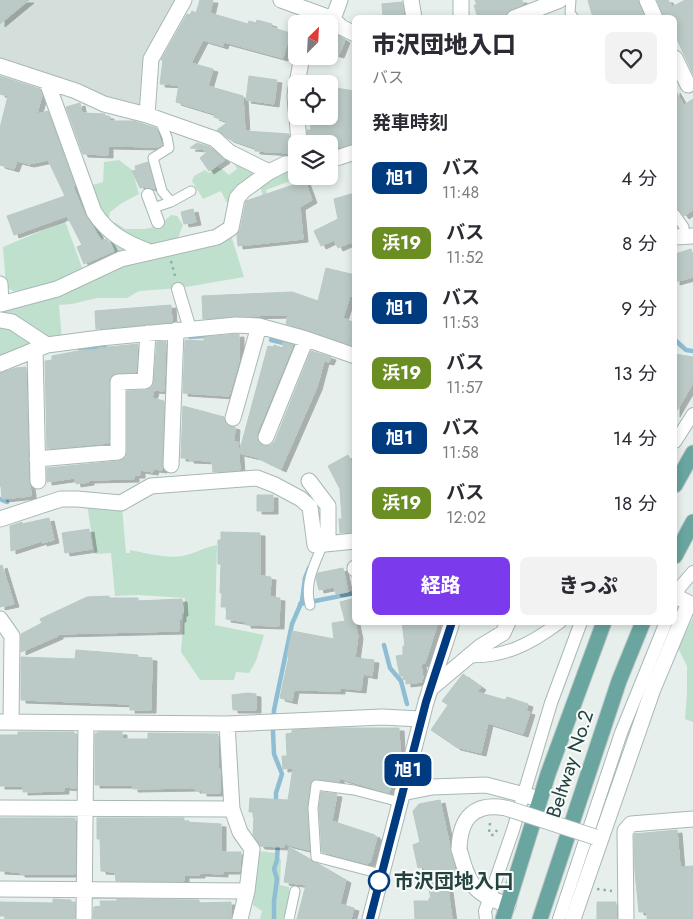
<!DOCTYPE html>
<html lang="ja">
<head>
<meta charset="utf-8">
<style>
	:root { --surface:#fff; --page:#f2f2f3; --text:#2b2b33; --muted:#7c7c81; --accent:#7c3aed }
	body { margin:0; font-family:Jost,"Noto Sans JP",sans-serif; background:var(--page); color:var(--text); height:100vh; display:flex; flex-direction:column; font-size:19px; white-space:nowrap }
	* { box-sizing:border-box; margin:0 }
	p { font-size:16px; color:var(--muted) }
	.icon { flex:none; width:28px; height:28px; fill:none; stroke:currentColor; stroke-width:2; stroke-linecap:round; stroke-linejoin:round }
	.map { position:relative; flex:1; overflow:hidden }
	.drawer { position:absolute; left:352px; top:15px; width:325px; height:610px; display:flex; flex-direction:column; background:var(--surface); border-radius:8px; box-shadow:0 2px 8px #0003 }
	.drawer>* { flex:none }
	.badge { padding:0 10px; border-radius:8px; font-size:18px; line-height:32px }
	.needle { width:32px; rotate:24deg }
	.buttons { position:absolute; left:288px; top:15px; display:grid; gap:10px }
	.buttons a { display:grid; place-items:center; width:50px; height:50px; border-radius:8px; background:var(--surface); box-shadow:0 2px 8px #0003; font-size:25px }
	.map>.badge { position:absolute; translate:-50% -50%; box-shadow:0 0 0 2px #fff }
	h2 { padding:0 20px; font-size:19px; line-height:45px }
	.round { display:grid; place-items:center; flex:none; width:52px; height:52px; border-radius:8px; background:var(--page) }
	.overview { display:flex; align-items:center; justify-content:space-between; height:85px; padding:0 20px }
	h1 { font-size:24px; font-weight:800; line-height:38px }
	.button { display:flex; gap:10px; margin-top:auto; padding:10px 20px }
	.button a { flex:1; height:58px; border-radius:8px; background:var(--accent); color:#fff; font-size:20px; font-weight:800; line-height:58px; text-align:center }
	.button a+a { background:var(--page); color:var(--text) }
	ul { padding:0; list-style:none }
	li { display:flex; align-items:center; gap:15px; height:65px; padding:0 20px }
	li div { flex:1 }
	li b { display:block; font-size:19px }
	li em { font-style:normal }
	li .badge { min-width:55px; font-weight:700; text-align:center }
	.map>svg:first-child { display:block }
	.built { fill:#d4dfdc }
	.green { fill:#bfe0cd }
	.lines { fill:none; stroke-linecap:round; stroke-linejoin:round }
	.stream { stroke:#8ebdd4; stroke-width:4.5 }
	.building { fill:#bbcac6; stroke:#b8c9c5; filter:url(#shadow) }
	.service-casing { stroke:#a8b8b5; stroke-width:11 }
	.pedestrian-casing { stroke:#a8b8b5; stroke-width:14 }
	.minor-casing { stroke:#a8b8b5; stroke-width:17 }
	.tertiary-casing { stroke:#a8b8b5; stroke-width:17 }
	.primary-casing { stroke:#c2cac9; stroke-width:17 }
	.path { stroke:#86b3ad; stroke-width:2.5; stroke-dasharray:2.5 4; stroke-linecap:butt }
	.service { stroke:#fff; stroke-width:9 }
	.pedestrian { stroke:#fff; stroke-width:12 }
	.minor { stroke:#fff; stroke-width:15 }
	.tertiary { stroke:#fff; stroke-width:15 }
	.primary { stroke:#6aa5a0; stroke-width:15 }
	.minor-bridge-casing { stroke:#a8b8b5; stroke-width:17; stroke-linecap:butt }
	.minor-bridge { stroke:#fff; stroke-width:15 }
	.line-casing { stroke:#fff; stroke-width:11 }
	.line { stroke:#003b80; stroke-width:8 }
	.stop-dot { fill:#fff; stroke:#003b80; stroke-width:2.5 }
	.labels { text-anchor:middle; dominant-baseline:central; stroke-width:4; stroke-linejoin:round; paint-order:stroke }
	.street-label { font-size:20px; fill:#24423f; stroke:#f7fbf9 }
	.stop-label { font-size:20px; font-weight:bold; fill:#24423f; stroke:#f7fbf9; text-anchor:start }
</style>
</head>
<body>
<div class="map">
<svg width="693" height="919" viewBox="0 0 693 919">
	<defs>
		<filter id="shadow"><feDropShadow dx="5" dy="3" stdDeviation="0" flood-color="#0004"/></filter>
	</defs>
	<rect width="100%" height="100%" fill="#e6efec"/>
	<path class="built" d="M0 0H178L140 110 103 99 60 78 0 58Z"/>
	<path class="green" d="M232 159 261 173C253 178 240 181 235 188 232 194 231 198 227 203L221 191 203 199 192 181 194 176 205 170 209 173 217 167 222 169 229 175 237 169Z
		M119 160 132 170 139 194 122 203 110 212 108 221 116 223 125 229H145L159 226 171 215 177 216 183 225 178 238 231 235 244 277 180 288 139 291 127 298H97L72 304 59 305 62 341H44L1 318 0 310 89 278 84 267 115 253 110 236 100 239 78 189 103 182 104 162Z
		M296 166V176H303L266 190 271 206 266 207 260 186 261 182Z
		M65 221 84 273 17 293 6 287 3 247Z
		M0 324 13 327 36 343 0 359Z
		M87 505 122 507 126 553H130V550C145 553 168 559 182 556 194 554 205 547 217 545L215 625 264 635 256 661 249 673 236 672 234 680H200L181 652 185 598 138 595 115 596 111 553 95 554Z
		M693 618V722L685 719 687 693V666L678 648Z
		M259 851 275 853 281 860 280 885 289 887V904L283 919H260L262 911 253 905Z"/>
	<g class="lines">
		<path class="stream" d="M190 337 204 336
			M271 340 292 345
			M675 340 686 350 693 351
			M79 348 105 347
			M0 499 7 502
			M300 604 355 593
			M384 645 390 668 401 681 407 704
			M276 804V793L282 774 274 754 273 732 274 710 292 624 302 601 305 578 309 568
			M274 919V901L277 879 274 869 277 860 278 841"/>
	</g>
	<path class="building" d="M0 0H29L0 24Z
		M200 0H213L210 13 248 24 249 21 256 23 257 20 272 24 271 27 290 33 283 58 224 42 223 46 203 40 191 63 213 69 208 86 243 96 245 131 289 134V153L255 151V148L229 139 217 130 228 122 214 117 215 114 176 102 179 85 160 84 163 60H161L187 14 190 15 192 11 196 13Z
		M475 0H522L523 4 510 10 506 13 505 18H478L474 5H477Z
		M588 0H638L645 18H593Z
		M657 0H668L672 7 685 0H693V74L675 35V18H664Z
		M402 2 404 18H383L382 4Z
		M329 29 345 40 339 55 329 52Z
		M0 76 40 89 42 95 37 114 48 111 75 186 73 187 85 215 102 241 106 239 110 243 114 251 84 264 77 247 82 245 67 216 14 235 7 216 65 196 48 160 29 164 17 161 14 169 0 165V128L8 96 0 94Z
		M249 76 277 80 274 104 246 100Z
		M329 87 355 91V143L329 150V144H308L307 130H311L310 116H329Z
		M675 90 684 105 693 99V210L684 216 680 210 675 208Z
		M80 103 82 113 105 114V116H109V121H134L156 128 162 145 158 147 108 146V155L83 154 66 107Z
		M197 143 210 147 225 160 209 171 200 158 207 152 203 150 202 149 190 148Z
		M148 162 154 184V189L149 187 140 188 132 171 136 170 135 166Z
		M305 181 312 200 300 207 303 239 238 246 237 235 240 230 246 201Z
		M355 193V245L349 243 338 248 334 240 321 246 314 231 338 219 334 199Z
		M193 209 196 222 184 224 181 212Z
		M691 249 693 256V277L675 282V254Z
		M326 268 355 275V286L353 297 350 296 343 318 355 323V346L286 324 288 315 235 316 203 319 202 296 292 292 318 301Z
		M171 305 172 322 96 329 95 311Z
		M239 334V361L229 396 183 393 185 340 204 341V337Z
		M166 341 164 391 154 390 152 398 164 401 162 470 154 469 153 472 140 470V475H134V479L89 480V482L76 484 75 478 47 482V468L119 461 126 457 127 452V391L146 390 153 386 157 342Z
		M283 342 293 345 257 433 258 442 263 446 271 445 275 441 311 351 331 357 329 362 324 361 317 387 281 469 256 457 239 453 268 346 273 347 274 345 283 348Z
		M138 344 136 372 117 373 110 378 109 443 47 449 45 361 52 360V356L83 350H98V348Z
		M675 354 693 357V383L675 414Z
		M26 367 29 481 31 492V496L2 499 1 486H0V373L16 368Z
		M183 406 224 417 227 425 235 427 234 442H238L240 470 213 472 212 461 189 460V458H181Z
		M348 455 355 468V532L340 533 339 519H342L340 489 328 466Z
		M257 495H273V511H257Z
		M49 518 54 540 42 543V541L11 551 10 526 22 522V524Z
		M89 529 92 549 65 553 62 533Z
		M221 532 260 533V576L271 577 270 597 280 598 279 626 246 625V622L226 619 227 607H221L222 593H220L221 564H218V540H221Z
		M2 565 14 604 0 607V566Z
		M343 568 348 592 336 594 334 587 319 590 316 578 318 573Z
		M109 596V598H138V601L182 599 183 613H181V619H179V631L58 634V636L21 652V634L42 623 40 619 87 597Z
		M355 598V622L358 636 355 658 374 660 372 676 363 674 361 690 340 688V691L294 690 292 701 280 698 289 656H287L292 631 334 639 332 623 345 621 340 602Z
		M402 622H438L425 663 421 664 423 679H421L422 682 406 684V679L403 680V676H400L396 656 403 655V646H405Z
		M76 650 138 655 137 657 152 658 151 710H130V704L21 700V657L75 659Z
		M463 674 481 687 477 692 505 700 507 697 528 704 526 711 530 712 523 734 488 723 481 753 456 747 431 730 448 705 442 701Z
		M248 693 256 694V710H233L232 695Z
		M337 728H399L400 751 389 793 339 778V782L314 779 310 784 307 807 309 850 285 844 284 847 260 846 253 835 254 817H253V812H249L250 798 288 800 293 768 283 769 282 756H287L286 734 292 733V730Z
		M18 732H74V734H77L76 788 64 787V791L23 792V786H0V735H18Z
		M99 732H122V739H148V733L218 734V769H220V793H202V790H195V788L133 789V785H95V734Z
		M321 792 337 794 332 821 375 835V837H377L370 863 369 862 368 864 322 852 319 808Z
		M440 800 457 880 447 882 452 919H415L414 901H429V898H431L424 867 418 868 413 845 420 842 413 811 419 804Z
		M0 818H75V874H20V872L0 871Z
		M97 818H184V822L221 824V852H241L240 871H223V874L200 873V875H184V881H116L115 872 101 871 100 839H97Z
		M677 830 680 867 693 866V919H647V912H639L635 872 634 834Z
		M289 847 346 880 340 904 354 908 351 919H297L306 885 284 882Z
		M53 899 71 900V902H75V919H5V916H0V902L53 903Z
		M117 899 199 900V903L231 902V919H93L94 907 101 906 100 901H117Z
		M597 902H616V919H597Z"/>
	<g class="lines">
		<g class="service-casing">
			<path id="service" d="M571 0 570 13 574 18
				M159 119 167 137 169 148 153 158 162 191 171 202 191 191
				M153 208 171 202
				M675 214 684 227 683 235
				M310 605C304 583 315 563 323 544
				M381 874 316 857 313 808 316 785 354 790 400 802
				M289 919 295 891"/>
		</g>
		<g class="pedestrian-casing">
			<path id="pedestrian" d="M148 195 158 222
				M178 289 190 329
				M675 442 693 414
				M675 598 680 587 693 572
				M467 656C504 658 531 644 560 622
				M486 919 485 911 513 830 551 703 581 622
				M559 919 621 733 666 622"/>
		</g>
		<g class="minor-casing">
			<path id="minor" d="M281 0 333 19 340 0
				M411 0 414 18
				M647 0 655 18
				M514 18 560 0
				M333 19 341 27 355 34
				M675 58 688 85
				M0 66 76 91 104 104 147 115 215 139 229 152 269 172 285 164 296 163
				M47 82 94 212C108 234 126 243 150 252
				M297 84 302 56
				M296 88 295 96 296 110
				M147 115 151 59 184 0
				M297 116 299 144
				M329 159 340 157 355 152
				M675 237 693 236
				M0 284 1 304H0
				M1 304 57 289 121 259 217 237 231 228 237 198 243 191 269 172
				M0 320 12 322 47 345
				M35 349 38 481
				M0 364 47 345 100 338 236 325 259 326 306 339 355 356
				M233 418 259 326
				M266 437 306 339
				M37 459 118 452V382L145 381 148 333
				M171 465 176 330
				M309 481 328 506V543
				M0 519 61 499H77L121 503 151 486 257 478 275 485 301 499 310 507 315 545 355 541
				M355 568V569
				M0 619 12 636 11 722
				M430 689 480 647 503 633 508 622
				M0 722 227 724 382 717 421 719
				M227 724 232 809 240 832 252 849 247 891 240 919
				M402 793 432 787 486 785 540 799
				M0 808 232 809
				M459 849C469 884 472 893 508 905
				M0 889 247 891
				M84 919 86 723
				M573 919 653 689 689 603 675 596
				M626 919 625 831 631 824 693 819"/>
		</g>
		<g class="tertiary-casing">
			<path id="tertiary" d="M461 18V0
				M370 919 426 702 452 622"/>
		</g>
		<g class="primary-casing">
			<path id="primary" d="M675 485 693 453
				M675 556 693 522
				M503 919 548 774 604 622
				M540 919 619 681 643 622"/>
		</g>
		<path class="path" d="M171 261 175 276
			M490 823 489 833 491 835H494L497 830
			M597 889 612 891"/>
		<use href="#service" class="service"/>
		<use href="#pedestrian" class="pedestrian"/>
		<use href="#minor" class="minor"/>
		<use href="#tertiary" class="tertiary"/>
		<use href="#primary" class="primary"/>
		<g class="minor-bridge-casing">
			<path id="minor-bridge" d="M459 849C460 818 474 802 506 808L595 837"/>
		</g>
		<use href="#minor-bridge" class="minor-bridge"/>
	</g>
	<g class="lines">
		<g class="line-casing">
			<path id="line" d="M370 919 426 702 452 622"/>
		</g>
		<use href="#line" class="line"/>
	</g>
	<circle class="stop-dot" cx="379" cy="881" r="10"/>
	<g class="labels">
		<g class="street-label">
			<text transform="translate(570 764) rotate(-72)">Beltway No.2</text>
		</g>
		<g class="stop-label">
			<text x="394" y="881">市沢団地入口</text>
		</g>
	</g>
</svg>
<div class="buttons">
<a><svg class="needle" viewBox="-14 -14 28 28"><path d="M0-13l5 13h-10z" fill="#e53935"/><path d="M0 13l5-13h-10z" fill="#7c7c81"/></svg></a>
<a><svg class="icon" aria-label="locate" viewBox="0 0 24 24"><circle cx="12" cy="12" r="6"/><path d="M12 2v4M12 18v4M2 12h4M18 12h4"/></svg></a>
<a><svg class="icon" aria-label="layers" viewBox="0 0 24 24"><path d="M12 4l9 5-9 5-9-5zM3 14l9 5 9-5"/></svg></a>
</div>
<b class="badge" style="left:408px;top:770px;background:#003b80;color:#fff">旭1</b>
<section class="drawer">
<div class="overview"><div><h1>市沢団地入口</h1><p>バス</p></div><a class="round"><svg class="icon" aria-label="heart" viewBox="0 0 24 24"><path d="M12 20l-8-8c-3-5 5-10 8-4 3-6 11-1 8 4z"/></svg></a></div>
<h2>発車時刻</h2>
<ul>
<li><span class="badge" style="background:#003b80;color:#fff">旭1</span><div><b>バス</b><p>11:48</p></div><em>4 分</em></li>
<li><span class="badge" style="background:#6b8e23;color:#fff">浜19</span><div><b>バス</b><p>11:52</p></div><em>8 分</em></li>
<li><span class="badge" style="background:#003b80;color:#fff">旭1</span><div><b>バス</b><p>11:53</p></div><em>9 分</em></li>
<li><span class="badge" style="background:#6b8e23;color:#fff">浜19</span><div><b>バス</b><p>11:57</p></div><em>13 分</em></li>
<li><span class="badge" style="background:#003b80;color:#fff">旭1</span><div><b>バス</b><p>11:58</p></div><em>14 分</em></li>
<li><span class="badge" style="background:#6b8e23;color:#fff">浜19</span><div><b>バス</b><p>12:02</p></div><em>18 分</em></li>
</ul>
<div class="button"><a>経路</a><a>きっぷ</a></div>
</section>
</div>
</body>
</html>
